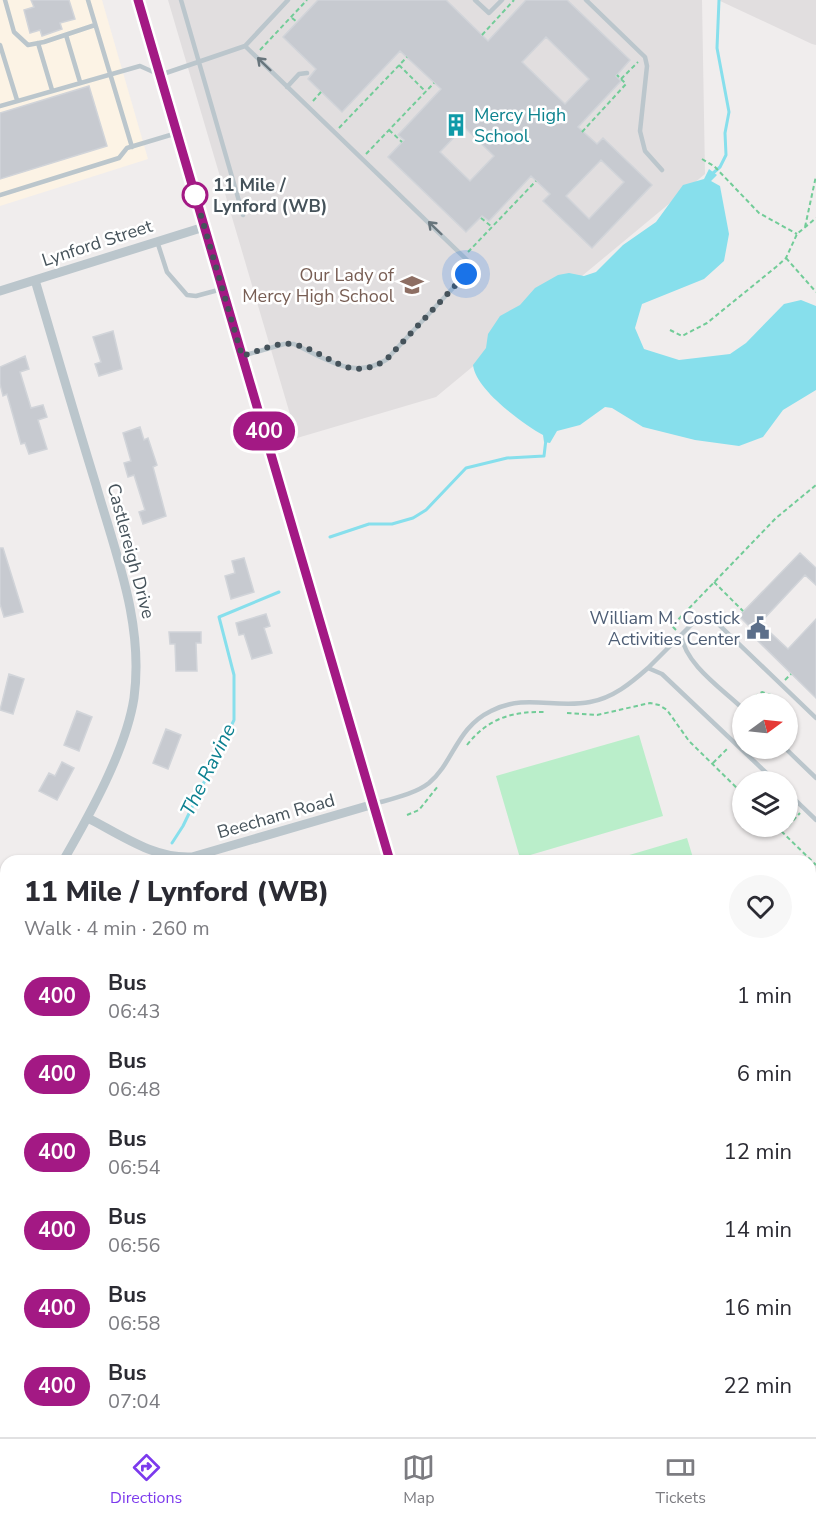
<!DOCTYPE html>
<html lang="en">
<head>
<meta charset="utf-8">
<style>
	:root { --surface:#fff; --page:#f7f7f7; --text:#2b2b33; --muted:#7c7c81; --line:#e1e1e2; --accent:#7c3aed }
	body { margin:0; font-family:"Nunito Sans",sans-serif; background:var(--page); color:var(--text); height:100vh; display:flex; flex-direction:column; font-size:22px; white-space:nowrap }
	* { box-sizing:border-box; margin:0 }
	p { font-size:20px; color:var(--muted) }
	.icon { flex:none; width:33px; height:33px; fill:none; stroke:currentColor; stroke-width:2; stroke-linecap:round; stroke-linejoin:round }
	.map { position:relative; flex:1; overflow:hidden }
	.panel { position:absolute; left:0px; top:855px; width:816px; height:582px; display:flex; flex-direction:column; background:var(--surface); border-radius:18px 18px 0 0; box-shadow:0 2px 4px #0004 }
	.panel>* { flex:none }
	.badge { padding:0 12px; border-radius:20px; font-size:21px; line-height:39px }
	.needle { width:39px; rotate:75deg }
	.tools { position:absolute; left:732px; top:693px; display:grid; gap:12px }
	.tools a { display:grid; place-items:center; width:66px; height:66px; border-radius:50%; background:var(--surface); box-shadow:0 2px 4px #0004; font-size:30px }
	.you { position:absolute; width:30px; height:30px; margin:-15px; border:4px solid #fff; border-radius:50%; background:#1a73e8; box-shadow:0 0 0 9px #1a73e833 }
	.map>.badge { position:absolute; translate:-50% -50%; box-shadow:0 0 0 3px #fff }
	.round { display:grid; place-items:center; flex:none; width:63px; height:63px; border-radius:32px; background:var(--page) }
	.overview { display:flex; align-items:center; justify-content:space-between; height:102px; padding:0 24px }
	h1 { font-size:28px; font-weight:800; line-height:45px }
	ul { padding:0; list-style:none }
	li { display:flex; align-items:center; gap:18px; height:78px; padding:0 24px }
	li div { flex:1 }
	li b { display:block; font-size:22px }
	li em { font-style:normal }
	li .badge { min-width:66px; font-weight:700; text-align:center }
	.tabs { display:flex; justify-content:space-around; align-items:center; height:84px; border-top:2px solid var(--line); background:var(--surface); font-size:16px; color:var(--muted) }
	.tabs a { display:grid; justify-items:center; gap:3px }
	.tabs .current { color:var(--accent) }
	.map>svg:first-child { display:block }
	.commercial { fill:#fcf3e5 }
	.education { fill:#e1dedf }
	.green { fill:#baeeca }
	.water { fill:#87dfec }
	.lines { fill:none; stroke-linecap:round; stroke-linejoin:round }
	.stream { stroke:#87dfec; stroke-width:3 }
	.building { fill:#c7cad0; stroke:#d1d4d9; stroke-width:1.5; fill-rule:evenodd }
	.path { stroke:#72cc98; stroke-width:2; stroke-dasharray:4.5 3; stroke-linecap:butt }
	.service { stroke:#bbc6cc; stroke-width:4.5 }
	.minor { stroke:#bbc6cc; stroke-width:9 }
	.tertiary { stroke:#bbc6cc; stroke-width:10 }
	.oneway { stroke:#68757c }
	.line-casing { stroke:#fff; stroke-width:14 }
	.line { stroke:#a31984; stroke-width:9 }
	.walk { stroke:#45525a; stroke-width:6; stroke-dasharray:0 10.8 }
	.stop-dot { fill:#fff; stroke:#a31984; stroke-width:3 }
	.labels { text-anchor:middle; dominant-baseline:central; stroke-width:5; stroke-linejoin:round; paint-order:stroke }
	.culture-label { font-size:18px; fill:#0d838f; stroke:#fff; text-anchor:start }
	.stop-label { font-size:18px; font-weight:bold; fill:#45525a; stroke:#fff; text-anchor:start }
	.street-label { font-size:18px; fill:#45525a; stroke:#fff }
	.education-label { font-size:18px; fill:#785e54; stroke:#fff; text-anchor:end }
	.service-label { font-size:18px; fill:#4e5e75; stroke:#fff; text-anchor:end }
	.water-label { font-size:20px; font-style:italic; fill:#0c8090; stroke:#fff }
</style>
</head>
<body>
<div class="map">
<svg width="816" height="1437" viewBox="0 0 816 1437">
	<rect width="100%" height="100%" fill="#f0eded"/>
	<path class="commercial" d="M0 0H102L148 159 0 206Z"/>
	<path class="education" d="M168 0H702L705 174 436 397 297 438Z
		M718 0H816V45L812 44Z"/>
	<path class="green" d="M639 735 663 816 520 858 496 776Z
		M687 838 694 861H609Z
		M388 1431H525L526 1437H389Z"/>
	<path class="water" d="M709 169 717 175 711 181 720 186 729 234 724 261 704 279 642 304 635 328 644 349 679 360 730 354 746 343 784 304 801 300 816 306V390L783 410 763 437 739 446 695 440 643 427 612 408 605 407 580 425 557 431 550 443 544 442 543 435C522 423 476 390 473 365L486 348 488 334 500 316 520 305 535 288 558 275 569 273 584 276 596 272 623 245 656 222 683 185 704 179Z"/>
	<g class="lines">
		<path class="stream" d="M712 174 720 167 726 155 725 133 729 112 717 48 719 0
			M330 537 369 524H392L413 518 426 510 466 468 507 458 544 456 546 439
			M172 843 183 826 234 720V675L219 617 279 592
			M0 1157 6 1136"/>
	</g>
	<path class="building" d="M31 0H69L75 19 60 23 62 29 42 36 40 30 30 33 24 10 34 7Z
		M318 0H446L488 41 526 0H567L630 60 616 76 621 81 578 127 597 144 603 138 652 185 592 248 543 201 550 194 531 176 489 221 482 216 466 232 388 157 404 140 398 135 441 89 400 51 342 112 308 79 316 69 283 37ZM546 37 589 79 565 104 522 62ZM464 127 494 156 470 181 440 152ZM601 160 624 182 589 219 566 196Z
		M89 86 107 146 0 179V113Z
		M113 331 122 369 99 376 95 364 101 362 93 337Z
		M25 356 29 369 20 372 31 408 43 405 47 417 38 420 47 449 29 454 25 443 21 444 7 394 3 396 0 384V367Z
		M140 427 144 440 148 438 157 465 153 467 166 516 143 524 139 512 145 510 134 475 128 477 124 463 131 461 123 433Z
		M0 548H3L23 612 4 617 0 604Z
		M800 553 816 568V585L805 575 760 623 788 649 816 619V698L753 636 756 633 739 616Z
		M244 558 254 592 231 599 225 576 235 573 232 561Z
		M266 614 270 626 264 628 272 653 252 659 244 634 239 635 236 623Z
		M169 632H201V643H196L197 671H176L175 644H170Z
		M9 674 24 679 13 714 0 710Z
		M77 711 92 717 79 751 64 745Z
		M166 729 181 735 168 769 153 763Z
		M62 762 74 768 57 800 39 791 49 773 55 776Z"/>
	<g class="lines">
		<path class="path" d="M292 18 297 22
			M482 35 514 0
			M260 50 307 0
			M399 65 426 92
			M621 79 638 62
			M313 101 321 92
			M339 128 407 57
			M389 130 402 142
			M582 132 626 84 617 75
			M366 154 434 83
			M702 159 714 166 759 213 797 234
			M481 218 492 227
			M805 227 816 176
			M468 252 536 181
			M786 258 816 292
			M670 330 682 336 707 323 776 267 786 258 797 234 816 218
			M714 582 743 611
			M676 630 672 626 776 518 816 485
			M785 680 791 674
			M748 701 762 692 771 695 774 704
			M567 713 597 715 650 703 659 705 667 710 689 741 742 793
			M467 745C488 718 513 711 546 712
			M713 763 728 748
			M407 815 419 810 438 786
			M776 826 816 865
			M788 826 800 813
			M810 1036 816 1033
			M415 1431 417 1437
			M500 1437 506 1431"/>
		<path class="service" d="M5 0 14 32 28 45 44 42 95 25
			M88 0 132 147
			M181 0 243 215
			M475 0 489 13 502 0
			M586 0 645 57 647 66 640 131 645 151 662 170
			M66 35 80 82
			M38 43 52 90
			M0 45 17 100
			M245 46 288 0
			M287 87 299 74 307 73
			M0 106 140 66 160 75 245 46 468 261 466 274 386 360C353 380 326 359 294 344H284L242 356
			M0 195 119 158 127 148 177 133
			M157 241 167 272 187 295 196 296 222 289
			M681 635C686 665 721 688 742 708
			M648 668 698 618 705 617 714 620 816 718
			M785 748 816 778
			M788 793 816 820
			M374 804C391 799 415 794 429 783 454 762 456 728 491 711 526 693 554 709 590 702 613 698 631 683 648 668L662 674 776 782
			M810 1051 816 1049"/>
		<path class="minor" d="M35 280C55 348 75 417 96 485 116 555 144 624 134 698 126 750 89 816 63 861
			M0 291 204 227
			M88 818C121 835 154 859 192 857L374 804
			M0 918 6 916
			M810 1198 816 1196
			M0 1252 6 1250
			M810 1389 816 1387
			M303 1431V1437
			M686 1431 687 1437
			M74 1432 75 1431"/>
		<path class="tertiary" d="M138 0 390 861
			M557 1431 559 1437"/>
	</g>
	<defs><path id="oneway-shaft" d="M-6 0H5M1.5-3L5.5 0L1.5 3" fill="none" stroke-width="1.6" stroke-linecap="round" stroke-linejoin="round" transform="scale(1.5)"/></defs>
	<g class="oneway">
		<use href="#oneway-shaft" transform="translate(264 64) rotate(-136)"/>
		<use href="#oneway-shaft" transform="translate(435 228) rotate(-136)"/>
	</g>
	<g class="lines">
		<g class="line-casing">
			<path id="line" d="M138 0 390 861"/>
		</g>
		<use href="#line" class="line"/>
		<path class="walk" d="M195 195 242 356C257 352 275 342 291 344 328 349 345 385 386 360L466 274"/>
	</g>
	<defs>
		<g id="building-bare" transform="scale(1.8)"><path d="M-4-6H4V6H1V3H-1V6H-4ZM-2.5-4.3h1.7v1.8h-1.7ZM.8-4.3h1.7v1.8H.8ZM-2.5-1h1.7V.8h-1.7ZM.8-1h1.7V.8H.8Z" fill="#0f9aa8" stroke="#fff" stroke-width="2.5" paint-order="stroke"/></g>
		<g id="school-bare" transform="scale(1.8)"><path d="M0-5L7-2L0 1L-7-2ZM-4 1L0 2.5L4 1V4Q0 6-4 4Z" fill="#8d6e63" stroke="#fff" stroke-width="2.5" paint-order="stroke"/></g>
		<g id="civic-bare" transform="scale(1.8)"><path d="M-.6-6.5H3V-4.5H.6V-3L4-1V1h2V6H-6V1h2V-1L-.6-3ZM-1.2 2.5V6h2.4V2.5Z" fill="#5c6f8a" stroke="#fff" stroke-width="2.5" paint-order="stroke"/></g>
	</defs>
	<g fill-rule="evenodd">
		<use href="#building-bare" x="456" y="125"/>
		<use href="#school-bare" x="412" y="285"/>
		<use href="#civic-bare" x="758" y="628"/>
	</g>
	<circle class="stop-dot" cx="195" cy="195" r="12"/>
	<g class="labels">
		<g class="culture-label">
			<text x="474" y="115">Mercy High<tspan x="474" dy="21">School</tspan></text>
		</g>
		<g class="stop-label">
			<text x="213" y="185">11 Mile /<tspan x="213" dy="21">Lynford (WB)</tspan></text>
		</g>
		<g class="street-label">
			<text transform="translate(97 243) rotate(-18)">Lynford Street</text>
			<text transform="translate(131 551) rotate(75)">Castlereigh Drive</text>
			<text transform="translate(276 816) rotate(-16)">Beecham Road</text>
		</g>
		<g class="education-label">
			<text x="394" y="275">Our Lady of<tspan x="394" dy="21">Mercy High School</tspan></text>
		</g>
		<g class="service-label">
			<text x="740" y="618">William M. Costick<tspan x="740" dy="21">Activities Center</tspan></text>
		</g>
		<g class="water-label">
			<text transform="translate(208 770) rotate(-64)">The Ravine</text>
		</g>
	</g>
</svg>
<div class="tools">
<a><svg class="needle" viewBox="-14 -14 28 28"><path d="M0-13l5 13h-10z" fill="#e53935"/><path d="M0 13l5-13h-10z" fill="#7c7c81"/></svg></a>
<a><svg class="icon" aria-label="layers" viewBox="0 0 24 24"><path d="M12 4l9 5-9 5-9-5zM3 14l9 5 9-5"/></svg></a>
</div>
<div class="you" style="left:466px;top:274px"></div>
<b class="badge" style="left:264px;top:431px;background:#a31984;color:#fff">400</b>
<section class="panel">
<div class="overview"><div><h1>11 Mile / Lynford (WB)</h1><p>Walk · 4 min · 260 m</p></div><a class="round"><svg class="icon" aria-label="heart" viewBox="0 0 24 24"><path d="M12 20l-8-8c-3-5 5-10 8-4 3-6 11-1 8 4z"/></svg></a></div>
<ul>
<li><span class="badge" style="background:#a31984;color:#fff">400</span><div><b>Bus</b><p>06:43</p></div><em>1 min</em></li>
<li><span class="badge" style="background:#a31984;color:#fff">400</span><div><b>Bus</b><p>06:48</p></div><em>6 min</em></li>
<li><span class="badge" style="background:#a31984;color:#fff">400</span><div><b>Bus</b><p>06:54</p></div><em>12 min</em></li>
<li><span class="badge" style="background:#a31984;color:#fff">400</span><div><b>Bus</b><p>06:56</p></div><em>14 min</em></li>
<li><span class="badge" style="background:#a31984;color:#fff">400</span><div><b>Bus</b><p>06:58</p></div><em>16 min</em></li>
<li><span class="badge" style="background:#a31984;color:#fff">400</span><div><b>Bus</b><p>07:04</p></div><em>22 min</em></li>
</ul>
</section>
</div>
<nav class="tabs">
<a class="current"><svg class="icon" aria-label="directions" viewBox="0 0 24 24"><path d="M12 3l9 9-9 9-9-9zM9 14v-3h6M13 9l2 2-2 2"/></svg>Directions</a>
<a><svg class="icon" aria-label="map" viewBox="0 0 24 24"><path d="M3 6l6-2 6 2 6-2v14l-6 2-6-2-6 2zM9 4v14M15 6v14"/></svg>Map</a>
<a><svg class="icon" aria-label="tickets" viewBox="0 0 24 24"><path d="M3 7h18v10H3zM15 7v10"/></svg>Tickets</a>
</nav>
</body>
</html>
